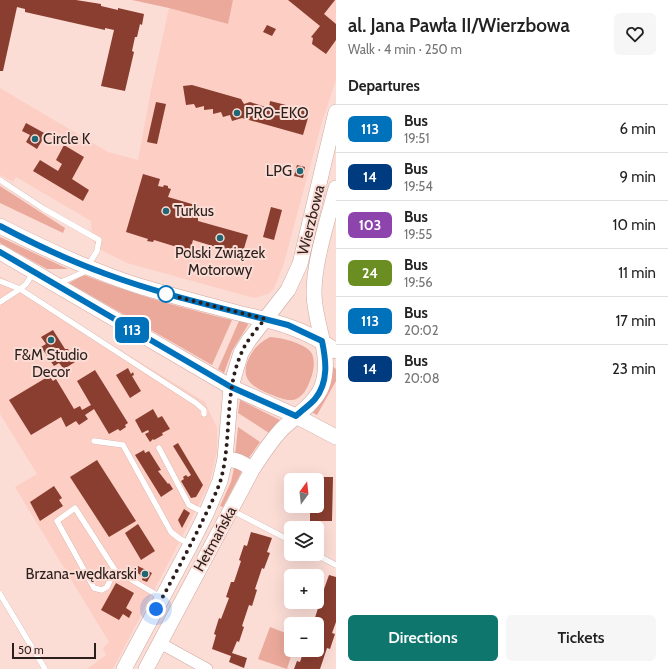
<!DOCTYPE html>
<html lang="en">
<head>
<meta charset="utf-8">
<style>
	:root { --surface:#fff; --page:#f6f6f6; --text:#222; --muted:#767676; --line:#e0e0e0; --accent:#0f766e }
	body { margin:0; font-family:Cabin,sans-serif; background:var(--page); color:var(--text); height:100vh; display:flex; flex-direction:column; font-size:15px; white-space:nowrap }
	* { box-sizing:border-box; margin:0 }
	p { font-size:13px; color:var(--muted) }
	.icon { flex:none; width:22px; height:22px; fill:none; stroke:currentColor; stroke-width:2; stroke-linecap:round; stroke-linejoin:round }
	.map { position:relative; flex:1; overflow:hidden }
	.panel { display:flex; flex-direction:column; background:var(--surface); width:332px }
	.panel>* { flex:none }
	.badge { padding:0 8px; border-radius:6px; font-size:14px; line-height:26px }
	.needle { width:26px; rotate:15deg }
	.fabs { position:absolute; left:284px; top:473px; display:grid; gap:8px }
	.fabs a { display:grid; place-items:center; width:40px; height:40px; border-radius:6px; background:var(--surface); box-shadow:0 4px 16px #0002; font-size:20px }
	.scale { position:absolute; left:12px; bottom:10px; width:84px; box-sizing:border-box; padding-left:4px; border:2px solid #2b1e1b; border-top:0; font-size:11px; line-height:14px; white-space:nowrap; color:#2b1e1b; -webkit-text-stroke:3px #fbddd6; paint-order:stroke }
	.you { position:absolute; width:20px; height:20px; margin:-10px; border:3px solid #fff; border-radius:50%; background:#1a73e8; box-shadow:0 0 0 6px #1a73e833 }
	.map>.badge { position:absolute; translate:-50% -50%; box-shadow:0 0 0 2px #fff }
	h2 { padding:0 12px; font-size:15px; line-height:36px }
	.round { display:grid; place-items:center; flex:none; width:42px; height:42px; border-radius:6px; background:var(--page) }
	.overview { display:flex; align-items:center; justify-content:space-between; height:68px; padding:0 12px }
	h1 { font-size:19px; font-weight:600; line-height:30px }
	.cta { display:flex; gap:8px; margin-top:auto; padding:8px 12px }
	.cta a { flex:1; height:46px; border-radius:6px; background:var(--accent); color:#fff; font-size:16px; font-weight:600; line-height:46px; text-align:center }
	.cta a+a { background:var(--page); color:var(--text) }
	ul { padding:0; list-style:none }
	li { display:flex; align-items:center; gap:12px; height:48px; padding:0 12px; border-top:1px solid var(--line) }
	li div { flex:1 }
	li b { display:block; font-size:15px }
	li em { font-style:normal }
	li .badge { min-width:44px; font-weight:700; text-align:center }
	main { display:flex; flex:1; min-height:0 }
	.map>svg:first-child { display:block }
	.built { fill:#fccec4 }
	.green { fill:#eba99b }
	.building { fill:#893e30 }
	.lines { fill:none; stroke-linecap:round; stroke-linejoin:round }
	.service-casing { stroke:#cca8a1; stroke-width:6 }
	.minor-casing { stroke:#cca8a1; stroke-width:12 }
	.secondary-casing { stroke:#cca8a1; stroke-width:16 }
	.service { stroke:#fff; stroke-width:5.5 }
	.minor { stroke:#fff; stroke-width:11 }
	.secondary { stroke:#fff; stroke-width:15 }
	.line-casing { stroke:#fff; stroke-width:9 }
	.line { stroke:#0072bc; stroke-width:6 }
	.walk { stroke:#2b1e1b; stroke-width:4; stroke-dasharray:0 7.2 }
	.poi-dot { fill:#1f6775; stroke:#fbddd6; stroke-width:1.5 }
	.stop-dot { fill:#fff; stroke:#0072bc; stroke-width:2 }
	.labels { text-anchor:middle; dominant-baseline:central; stroke-width:4; stroke-linejoin:round; paint-order:stroke }
	.poi-label { font-size:15px; fill:#2b1e1b; stroke:#fbddd6; text-anchor:start }
	.street-label { font-size:15px; fill:#2b1e1b; stroke:#fbddd6 }
</style>
</head>
<body>
<main>
<div class="map">
<svg width="336" height="669" viewBox="0 0 336 669">
	<rect width="100%" height="100%" fill="#fbddd6"/>
	<path class="built" d="M233 0H336V80L322 122 284 263 274 289 268 294 254 298 127 263 99 249 92 240 91 221 16 177 13 182 0 175V88L108 152 138 160 151 90 169 8 227 24Z
		M0 276 205 402 217 428V451L209 485 113 669H87L106 655 103 648 109 642 15 487 37 474 0 414Z"/>
	<path class="green" d="M132 0H233L228 24 169 8Z
		M0 186 65 228 63 233 0 203Z
		M0 237 68 269H47L0 243Z
		M84 275C132 294 182 308 232 320L212 365 69 283Z
		M239 321 247 323 248 325 232 351 224 373 218 369Z
		M270 337C282 338 301 342 310 351 317 359 313 375 309 383 307 389 303 395 298 398 290 403 280 398 272 395 255 388 238 380 249 358 254 348 260 342 270 337Z
		M332 366 336 369V381L317 415 313 413 324 396Z
		M240 400 280 420 269 433 238 413Z
		M238 427 260 442 248 459 235 455Z
		M238 466 242 471 223 507 220 506 231 482 234 468Z
		M270 627 291 635V650H293L287 669 258 659Z"/>
	<path class="building" d="M0 0H76L101 4V6L118 10V8L144 14 142 25 140 24 137 37H135L132 51 134 52 125 91 101 86 114 30 105 28V30L25 12V9L17 7 3 71H0Z
		M288 0H335L324 14 336 24V40L326 54 312 44 313 38 311 37 320 26Z
		M267 25 276 29 272 36 263 32Z
		M192 85 241 99 244 104 250 102 269 108 270 101 310 111 303 135 242 118 232 121 230 115 223 117 221 112 213 114V109L204 110V106L196 108 194 104 186 105 183 86Z
		M156 102 166 104 157 144 147 142Z
		M26 123 46 134 37 149 26 142 30 135 22 131Z
		M64 145 84 157 72 179 89 190 83 201 33 171 40 160 58 171 62 164 56 160Z
		M297 165 305 167 303 178 294 176Z
		M143 174 160 179 158 186 163 187 164 185 168 186V188L171 189 168 197 202 207 200 218 198 217V221L248 235 242 255 193 240 190 251 154 240 153 242 147 241 148 239 126 232Z
		M271 207 282 210 274 240 263 237Z
		M53 330 65 349H68L71 355 73 353 76 358 74 360 75 362 64 369 59 363 54 366 41 347 46 344 41 337Z
		M128 368 131 374 133 372 134 375 132 376 141 391 130 398 116 375Z
		M95 370 128 423 125 425 126 427 120 431 118 429 109 434 94 409 85 415 88 419 79 425 76 421 66 427 61 417 31 435 9 400 49 376 53 381 56 379 74 409 80 406 82 410 91 405 77 381Z
		M153 409 158 418 162 416 170 429 162 433 163 435 154 440 153 439 150 442 145 434 149 432 148 430 142 433 135 420Z
		M178 443 203 485 196 497 191 498 181 481 184 479 183 477 186 475 188 477 191 475 173 446Z
		M144 450 145 453 149 451 161 470 158 471 168 484 169 483 173 489 161 497 135 455Z
		M97 460 136 521 109 537 70 477Z
		M310 477H333L332 521H310V506H317V480H310Z
		M54 486 62 498 59 500 63 506 40 521 30 502Z
		M184 509 190 513 182 528 178 520Z
		M138 524 155 551 141 560 125 533Z
		M251 532 272 538 267 552 270 553 264 569 262 568 255 589 257 590 252 606 249 605 242 626 244 627 239 642 237 641 232 653 247 658 244 668 229 662 231 656 212 649 216 635 214 634 219 618 221 619 229 598 226 597 231 582H234L241 561 239 560 244 545 247 546Z
		M138 566 152 573 147 582 142 580 143 577 135 571Z
		M329 575 336 577V622L332 633 335 634 330 649 327 648 320 669H294L297 661 300 662 304 650H317V624H313L319 605 316 604 322 588 324 589Z
		M116 583 134 593 126 608 132 612 129 618 123 614 119 620 101 610Z"/>
	<g class="lines">
		<g class="service-casing">
			<path id="service" d="M0 180 44 209 99 240 97 251 84 272 57 284
				M0 281 20 289 26 284 34 272
				M0 302 20 289 196 403 204 410V414
				M94 441 123 445 171 532 180 539 190 544
				M159 448 189 505 205 513
				M231 510 291 541
				M315 554 336 565
				M115 570 107 587 102 590 94 588 57 521 75 508 115 570 162 598
				M0 594 45 669"/>
		</g>
		<g class="minor-casing">
			<path id="minor" d="M160 643 207 669"/>
		</g>
		<g class="secondary-casing">
			<path id="secondary" d="M0 226C45 249 91 271 139 286 172 296 205 304 238 313 276 322 304 328 336 351
				M0 252 231 387 296 416 336 437
				M225 459C237 460 243 462 252 470
				M124 669 191 544 206 514 220 481 225 459 231 387 236 369 241 353 249 340 288 290 300 264 336 112
				M146 669 252 470C261 456 270 442 281 430 294 417 316 403 322 386 333 355 314 324 314 293 314 260 328 220 336 188"/>
		</g>
		<use href="#service" class="service"/>
		<use href="#minor" class="minor"/>
		<use href="#secondary" class="secondary"/>
	</g>
	<g class="lines">
		<g class="line-casing">
			<path id="line" d="M0 226C34 244 70 261 106 274 165 296 227 309 288 325L322 341C326 360 329 382 315 399 310 405 302 410 296 416L231 387 0 252"/>
		</g>
		<use href="#line" class="line"/>
		<path class="walk" d="M156 609C171 582 186 554 200 526 207 511 216 495 221 479 232 438 224 393 241 354 246 341 256 330 265 319L162 293 166 294"/>
	</g>
	<g class="poi-dot">
		<circle cx="237" cy="113" r="4"/>
		<circle cx="35" cy="139" r="4"/>
		<circle cx="300" cy="171" r="4"/>
		<circle cx="166" cy="211" r="4"/>
		<circle cx="220" cy="238" r="4"/>
		<circle cx="51" cy="340" r="4"/>
		<circle cx="145" cy="574" r="4"/>
	</g>
	<circle class="stop-dot" cx="166" cy="294" r="8"/>
	<g class="labels">
		<g class="poi-label">
			<text x="245" y="113">PRO-EKO</text>
			<text x="43" y="139">Circle K</text>
			<text x="292" y="171" text-anchor="end">LPG</text>
			<text x="174" y="211">Turkus</text>
			<text x="220" y="253" text-anchor="middle">Polski Związek<tspan x="220" dy="17">Motorowy</tspan></text>
			<text x="51" y="355" text-anchor="middle">F&amp;M Studio<tspan x="51" dy="17">Decor</tspan></text>
			<text x="137" y="574" text-anchor="end">Brzana-wędkarski</text>
		</g>
		<g class="street-label">
			<text transform="translate(311 220) rotate(-76)">Wierzbowa</text>
			<text transform="translate(215 539) rotate(-61)">Hetmańska</text>
		</g>
	</g>
</svg>
<div class="fabs">
<a><svg class="needle" viewBox="-14 -14 28 28"><path d="M0-13l5 13h-10z" fill="#e53935"/><path d="M0 13l5-13h-10z" fill="#767676"/></svg></a>
<a><svg class="icon" aria-label="layers" viewBox="0 0 24 24"><path d="M12 4l9 5-9 5-9-5zM3 14l9 5 9-5"/></svg></a>
<a>+</a>
<a>−</a>
</div>
<div class="scale">50 m</div>
<div class="you" style="left:156px;top:609px"></div>
<b class="badge" style="left:132px;top:330px;background:#0072bc;color:#fff">113</b>
</div>
<section class="panel">
<div class="overview"><div><h1>al. Jana Pawła II/Wierzbowa</h1><p>Walk · 4 min · 250 m</p></div><a class="round"><svg class="icon" aria-label="heart" viewBox="0 0 24 24"><path d="M12 20l-8-8c-3-5 5-10 8-4 3-6 11-1 8 4z"/></svg></a></div>
<h2>Departures</h2>
<ul>
<li><span class="badge" style="background:#0072bc;color:#fff">113</span><div><b>Bus</b><p>19:51</p></div><em>6 min</em></li>
<li><span class="badge" style="background:#003b80;color:#fff">14</span><div><b>Bus</b><p>19:54</p></div><em>9 min</em></li>
<li><span class="badge" style="background:#8e44ad;color:#fff">103</span><div><b>Bus</b><p>19:55</p></div><em>10 min</em></li>
<li><span class="badge" style="background:#6b8e23;color:#fff">24</span><div><b>Bus</b><p>19:56</p></div><em>11 min</em></li>
<li><span class="badge" style="background:#0072bc;color:#fff">113</span><div><b>Bus</b><p>20:02</p></div><em>17 min</em></li>
<li><span class="badge" style="background:#003b80;color:#fff">14</span><div><b>Bus</b><p>20:08</p></div><em>23 min</em></li>
</ul>
<div class="cta"><a>Directions</a><a>Tickets</a></div>
</section>
</main>
</body>
</html>
